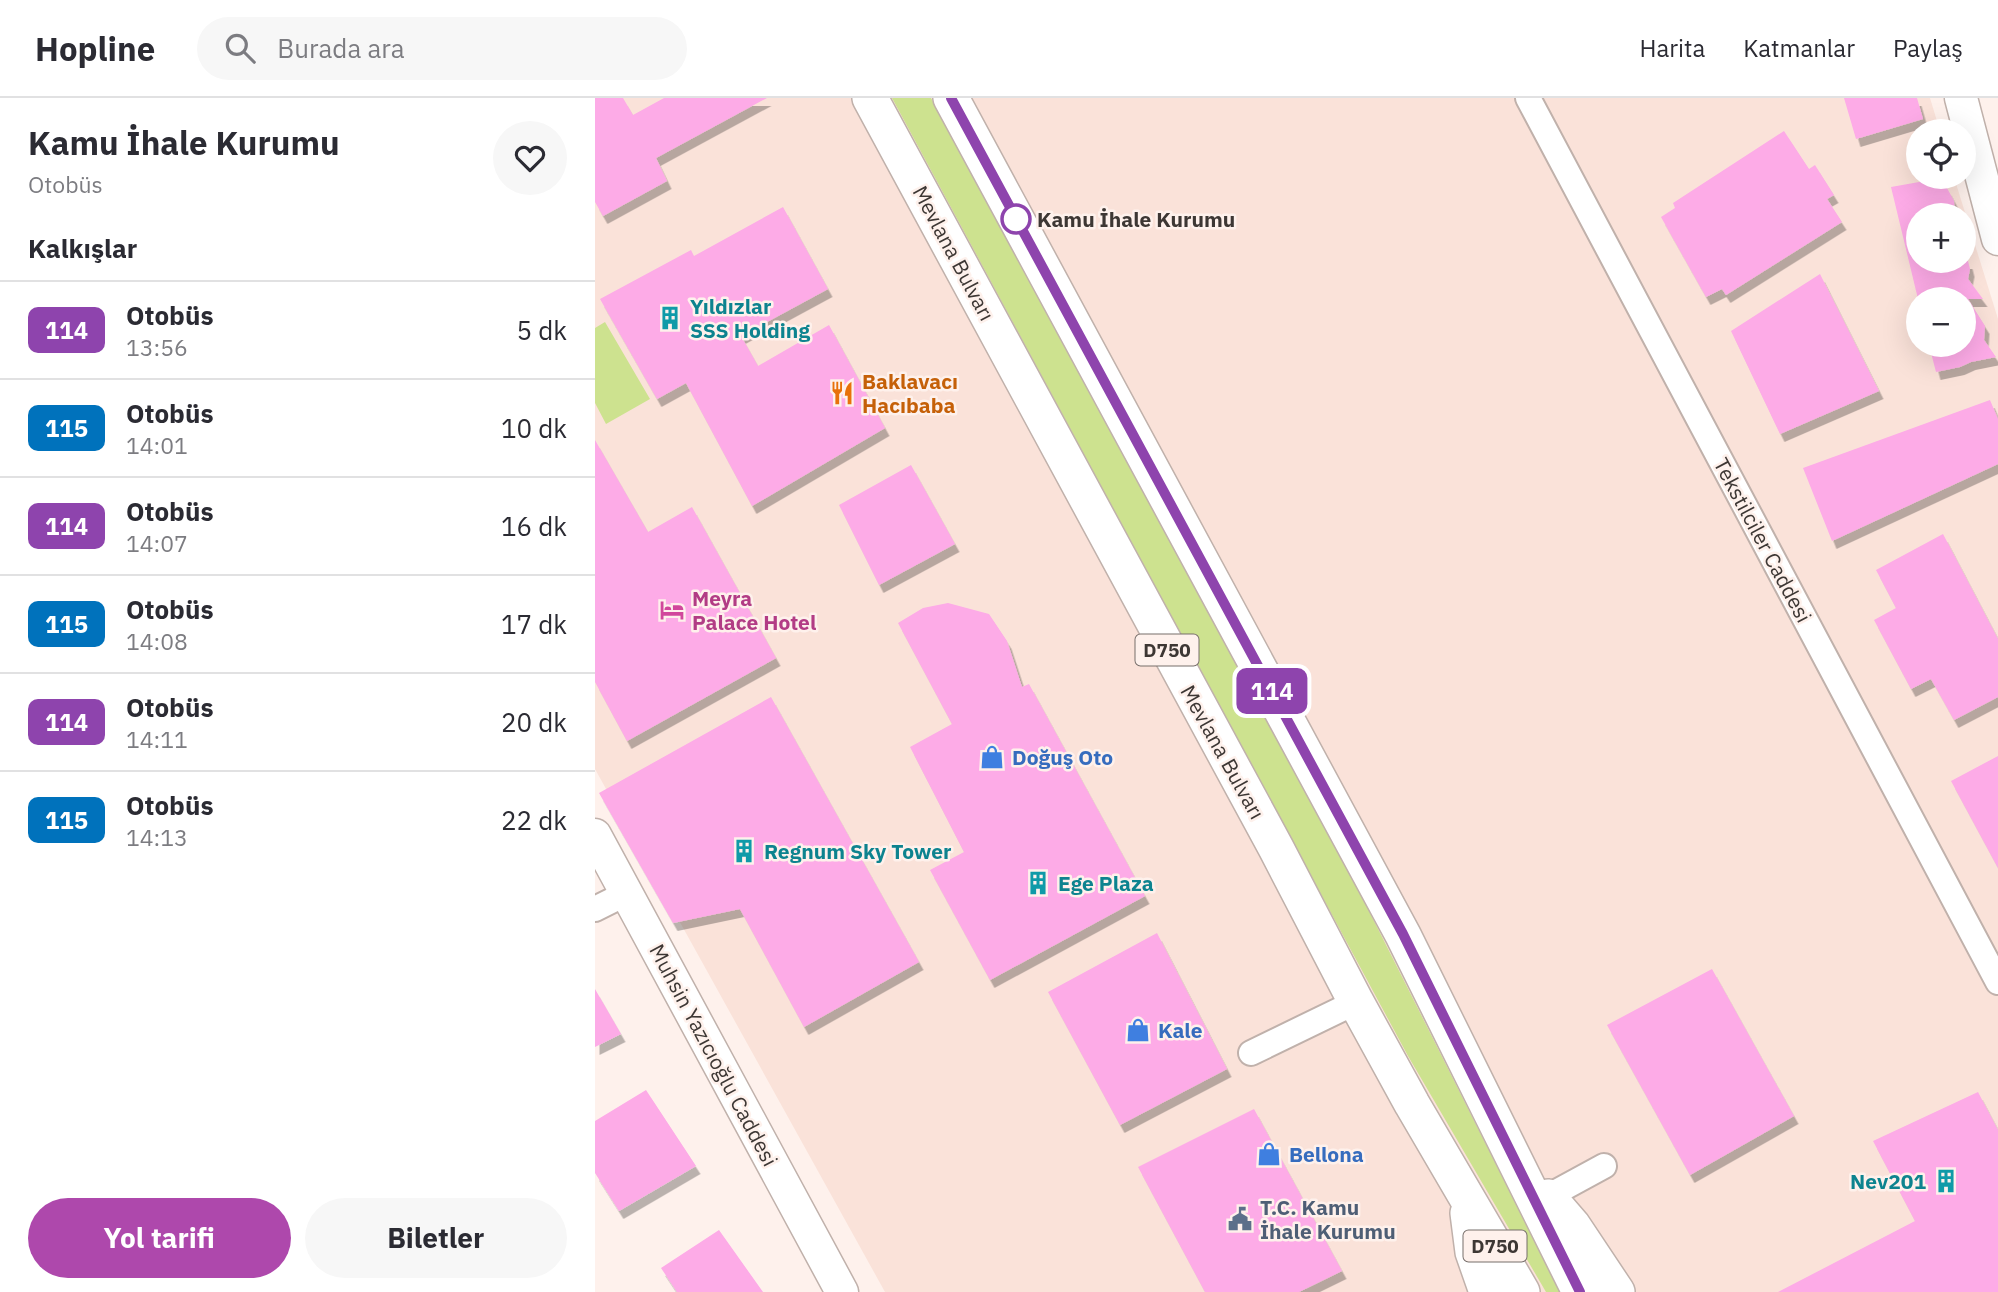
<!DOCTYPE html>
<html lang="tr">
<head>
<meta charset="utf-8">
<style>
	:root { --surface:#fff; --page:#f7f7f7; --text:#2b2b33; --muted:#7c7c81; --line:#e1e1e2; --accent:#ae48ac }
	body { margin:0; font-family:"IBM Plex Sans",sans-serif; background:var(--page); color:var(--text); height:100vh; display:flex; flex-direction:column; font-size:26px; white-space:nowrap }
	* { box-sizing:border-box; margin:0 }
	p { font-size:23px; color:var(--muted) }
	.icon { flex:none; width:38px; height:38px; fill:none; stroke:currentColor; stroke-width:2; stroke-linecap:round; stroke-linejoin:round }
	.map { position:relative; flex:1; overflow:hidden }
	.details { display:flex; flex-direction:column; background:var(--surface); width:595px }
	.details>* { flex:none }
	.badge { padding:0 14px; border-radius:10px; font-size:24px; line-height:46px }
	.tools { position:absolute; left:1311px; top:21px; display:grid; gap:14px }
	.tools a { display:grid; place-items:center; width:70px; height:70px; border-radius:50%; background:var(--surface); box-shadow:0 7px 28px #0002; font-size:35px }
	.map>.badge { position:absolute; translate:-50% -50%; box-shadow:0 0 0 4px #fff }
	h2 { padding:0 28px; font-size:26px; line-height:63px }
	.round { display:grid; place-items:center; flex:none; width:74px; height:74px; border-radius:37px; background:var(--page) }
	.summary { display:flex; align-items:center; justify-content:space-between; height:119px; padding:0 28px }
	h1 { font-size:33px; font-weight:700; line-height:52px }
	.primary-button { display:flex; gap:14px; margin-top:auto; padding:14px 28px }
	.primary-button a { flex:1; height:80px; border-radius:42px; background:var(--accent); color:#fff; font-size:28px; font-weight:700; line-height:80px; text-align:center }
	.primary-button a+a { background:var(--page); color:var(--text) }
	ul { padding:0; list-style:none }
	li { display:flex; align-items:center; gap:21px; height:98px; padding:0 28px; border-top:2px solid var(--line) }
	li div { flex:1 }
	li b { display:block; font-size:26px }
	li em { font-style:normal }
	li .badge { min-width:77px; font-weight:700; text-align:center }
	header { display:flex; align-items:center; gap:42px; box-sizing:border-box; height:98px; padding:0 35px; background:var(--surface); border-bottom:2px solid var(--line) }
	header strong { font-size:33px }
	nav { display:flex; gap:38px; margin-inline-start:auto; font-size:24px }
	.search { width:490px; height:63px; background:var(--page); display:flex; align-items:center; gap:18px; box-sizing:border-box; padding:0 24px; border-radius:38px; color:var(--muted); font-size:26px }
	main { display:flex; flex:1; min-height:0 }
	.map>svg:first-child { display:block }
	.built { fill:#fae2d9; fill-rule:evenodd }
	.green { fill:#cde28f }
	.building { fill:#fdabe7; filter:url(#shadow) }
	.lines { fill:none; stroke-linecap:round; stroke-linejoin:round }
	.minor-casing { stroke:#c0b1ab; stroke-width:28 }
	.major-casing { stroke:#c0b1ab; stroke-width:35 }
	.highway-casing { stroke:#c0b1ab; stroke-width:38 }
	.minor { stroke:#fff; stroke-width:24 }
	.major { stroke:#fff; stroke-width:32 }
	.highway { stroke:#fff; stroke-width:35 }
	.line-casing { stroke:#fff; stroke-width:16 }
	.line { stroke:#8e44ad; stroke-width:10 }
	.stop-dot { fill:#fff; stroke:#8e44ad; stroke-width:3.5 }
	.labels { text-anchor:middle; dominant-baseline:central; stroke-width:5; stroke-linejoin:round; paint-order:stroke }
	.shield { fill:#fef1ec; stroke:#776f6b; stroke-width:2 }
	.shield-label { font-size:19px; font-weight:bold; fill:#3d3734 }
	.stop-label { font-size:21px; font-weight:bold; fill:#3d3734; stroke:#fef1ec; text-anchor:start }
	.street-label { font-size:21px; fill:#3d3734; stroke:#fef1ec }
	.culture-label { font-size:21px; font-weight:bold; fill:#0d838f; stroke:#fef1ec; text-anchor:start }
	.food-label { font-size:21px; font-weight:bold; fill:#c56008; stroke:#fef1ec; text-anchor:start }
	.hotel-label { font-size:21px; font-weight:bold; fill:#b23c85; stroke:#fef1ec; text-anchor:start }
	.shop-label { font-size:21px; font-weight:bold; fill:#366cbe; stroke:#fef1ec; text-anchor:start }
	.service-label { font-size:21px; font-weight:bold; fill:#4e5e75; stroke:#fef1ec; text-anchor:start }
</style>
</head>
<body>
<header>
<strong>Hopline</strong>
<div class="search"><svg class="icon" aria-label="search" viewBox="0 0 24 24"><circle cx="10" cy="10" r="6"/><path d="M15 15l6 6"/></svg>Burada ara</div>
<nav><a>Harita</a><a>Katmanlar</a><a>Paylaş</a></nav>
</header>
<main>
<section class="details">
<div class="summary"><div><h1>Kamu İhale Kurumu</h1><p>Otobüs</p></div><a class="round"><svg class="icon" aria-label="heart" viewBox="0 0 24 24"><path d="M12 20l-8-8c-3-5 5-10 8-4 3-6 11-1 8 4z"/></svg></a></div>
<h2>Kalkışlar</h2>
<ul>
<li><span class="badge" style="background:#8e44ad;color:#fff">114</span><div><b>Otobüs</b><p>13:56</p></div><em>5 dk</em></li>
<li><span class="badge" style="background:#0072bc;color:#fff">115</span><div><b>Otobüs</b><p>14:01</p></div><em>10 dk</em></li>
<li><span class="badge" style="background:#8e44ad;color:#fff">114</span><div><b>Otobüs</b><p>14:07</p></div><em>16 dk</em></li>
<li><span class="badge" style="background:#0072bc;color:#fff">115</span><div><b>Otobüs</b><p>14:08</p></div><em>17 dk</em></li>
<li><span class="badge" style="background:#8e44ad;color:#fff">114</span><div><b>Otobüs</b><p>14:11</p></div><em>20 dk</em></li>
<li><span class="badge" style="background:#0072bc;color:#fff">115</span><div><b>Otobüs</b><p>14:13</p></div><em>22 dk</em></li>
</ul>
<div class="primary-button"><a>Yol tarifi</a><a>Biletler</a></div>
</section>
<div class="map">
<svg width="1403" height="1194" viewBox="0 0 1403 1194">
	<defs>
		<filter id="shadow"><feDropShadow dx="4.5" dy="8" stdDeviation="0" flood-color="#0004"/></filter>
	</defs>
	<rect width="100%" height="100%" fill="#fef1ec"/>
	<path class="built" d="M0 0H1335L1345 33H1323V79H1359L1403 221V1194H290L0 671ZM1323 117H1368V163H1323ZM1323 201H1368V247H1323Z"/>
	<path class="green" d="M297 0H336L752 769 965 1194H951L813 958Z
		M10 224 55 301 11 326 0 305V230Z"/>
	<path class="building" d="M0 0H28L38 17 69 0H172L61 60 72 83 8 118 0 104Z
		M1249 0H1322L1328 21 1261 41Z
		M1189 33 1214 71 1220 67 1239 97 1232 101 1247 124 1131 197 1127 191 1111 199 1066 119 1080 110 1078 105Z
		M1341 81 1352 90 1359 103 1360 117H1323V163H1373L1375 171 1373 181 1388 201H1373L1390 228 1389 242 1401 259 1376 264 1365 269 1341 274 1334 247H1368V201H1323L1296 89Z
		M188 109 233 191 146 238 163 268 234 227 290 330 157 408 91 285 62 301 5 201 96 152 99 158Z
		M1225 176 1284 293 1185 336 1136 233Z
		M1395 302 1403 321V366L1237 443 1208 370Z
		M0 342 53 434 97 409 181 560 32 643 0 584Z
		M316 367 360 446 284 487 244 407Z
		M1348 436 1403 541V599L1359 622 1336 581 1316 591 1279 522 1301 510 1281 472Z
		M353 505 394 516 412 543 427 589 434 586 550 798 395 882 335 772 369 754 315 649 357 626 303 525 328 510Z
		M176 599 324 864 209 929 145 811 78 825 4 695Z
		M1403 658V770L1356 683Z
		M562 835 632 971 525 1027 453 894Z
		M1117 871 1199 1018 1095 1077 1012 927Z
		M0 891 26 936 0 949Z
		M51 992 101 1068 24 1113 0 1075V1023Z
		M1383 994 1403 1032V1194H1183L1320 1123 1278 1043Z
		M659 1011 747 1173 704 1194H610L543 1069Z
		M124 1132 168 1194H82L66 1170Z"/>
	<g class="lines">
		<g class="minor-casing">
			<path id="minor" d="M933 0 1403 884
				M0 811 32 795
				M656 955 761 904
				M952 1099 1009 1068"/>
		</g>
		<g class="major-casing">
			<path id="major" d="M1366 0 1403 141
				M0 737 247 1194"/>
		</g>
		<g class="highway-casing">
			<path id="highway" d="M275 0 681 750 761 904 817 1006 927 1194
				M356 0 808 837 985 1194
				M953 1099 978 1128 1022 1194
				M873 1115 878 1154 892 1194"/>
		</g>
		<use href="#minor" class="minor"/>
		<use href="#major" class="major"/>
		<use href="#highway" class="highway"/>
	</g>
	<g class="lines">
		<g class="line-casing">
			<path id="line" d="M356 0 808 836 985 1194"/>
		</g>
		<use href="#line" class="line"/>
	</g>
	<defs>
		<g id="building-bare" transform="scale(1.89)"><path d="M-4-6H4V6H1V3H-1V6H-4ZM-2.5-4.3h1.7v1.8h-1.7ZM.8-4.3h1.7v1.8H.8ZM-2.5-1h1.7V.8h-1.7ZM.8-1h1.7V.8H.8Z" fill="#0f9aa8" stroke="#fef1ec" stroke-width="2.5" paint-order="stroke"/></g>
		<g id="restaurant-bare" transform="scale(1.89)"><path d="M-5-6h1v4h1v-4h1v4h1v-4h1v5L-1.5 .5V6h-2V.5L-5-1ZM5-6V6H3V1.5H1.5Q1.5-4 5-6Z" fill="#e8710a" stroke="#fef1ec" stroke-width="2.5" paint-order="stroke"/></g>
		<g id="hotel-bare" transform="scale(1.89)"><path d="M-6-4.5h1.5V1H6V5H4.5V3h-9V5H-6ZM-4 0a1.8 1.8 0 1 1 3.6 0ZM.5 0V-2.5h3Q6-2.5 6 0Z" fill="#d1479c" stroke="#fef1ec" stroke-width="2.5" paint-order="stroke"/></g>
		<g id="shop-bare" transform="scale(1.89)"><path d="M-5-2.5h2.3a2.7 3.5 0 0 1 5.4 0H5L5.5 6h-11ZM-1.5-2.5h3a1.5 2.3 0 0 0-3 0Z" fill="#3f7fe0" stroke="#fef1ec" stroke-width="2.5" paint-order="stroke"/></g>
		<g id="civic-bare" transform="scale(1.89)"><path d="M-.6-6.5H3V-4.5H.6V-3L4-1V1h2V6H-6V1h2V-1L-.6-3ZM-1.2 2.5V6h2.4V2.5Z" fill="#5c6f8a" stroke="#fef1ec" stroke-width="2.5" paint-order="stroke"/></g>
	</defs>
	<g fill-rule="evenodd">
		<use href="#building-bare" x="75" y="220"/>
		<use href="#restaurant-bare" x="247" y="295"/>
		<use href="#hotel-bare" x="77" y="512"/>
		<use href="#shop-bare" x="397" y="659"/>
		<use href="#building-bare" x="149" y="753"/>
		<use href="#building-bare" x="443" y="785"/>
		<use href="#shop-bare" x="543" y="932"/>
		<use href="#shop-bare" x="674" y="1056"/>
		<use href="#building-bare" x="1351" y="1083"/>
		<use href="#civic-bare" x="645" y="1121"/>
	</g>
	<circle class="stop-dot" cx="421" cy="121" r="14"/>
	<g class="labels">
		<g class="shield">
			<rect x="540.5" y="536.5" width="63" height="31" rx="5"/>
			<rect x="868.5" y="1132.5" width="63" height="31" rx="5"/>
		</g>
		<g class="shield-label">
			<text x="572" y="552">D750</text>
			<text x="900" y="1148">D750</text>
		</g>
		<g class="stop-label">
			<text x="442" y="121">Kamu İhale Kurumu</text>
		</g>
		<g class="street-label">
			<text transform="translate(359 155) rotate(62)">Mevlana Bulvarı</text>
			<text transform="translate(1168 442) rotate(62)">Tekstilciler Caddesi</text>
			<text transform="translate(628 654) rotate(61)">Mevlana Bulvarı</text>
			<text transform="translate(119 957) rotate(62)">Muhsin Yazıcıoğlu Caddesi</text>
		</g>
		<g class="culture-label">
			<text x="95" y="208">Yıldızlar<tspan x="95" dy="24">SSS Holding</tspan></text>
			<text x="169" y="753">Regnum Sky Tower</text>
			<text x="463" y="785">Ege Plaza</text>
			<text x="1331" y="1083" text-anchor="end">Nev201</text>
		</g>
		<g class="food-label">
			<text x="267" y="283">Baklavacı<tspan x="267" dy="24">Hacıbaba</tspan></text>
		</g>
		<g class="hotel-label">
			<text x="97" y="500">Meyra<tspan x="97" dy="24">Palace Hotel</tspan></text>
		</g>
		<g class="shop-label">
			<text x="417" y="659">Doğuş Oto</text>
			<text x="563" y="932">Kale</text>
			<text x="694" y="1056">Bellona</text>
		</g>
		<g class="service-label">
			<text x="665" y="1109">T.C. Kamu<tspan x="665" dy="24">İhale Kurumu</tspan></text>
		</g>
	</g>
</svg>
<div class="tools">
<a><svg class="icon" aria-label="locate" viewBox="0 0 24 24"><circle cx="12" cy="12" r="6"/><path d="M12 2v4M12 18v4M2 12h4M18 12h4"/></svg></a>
<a>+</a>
<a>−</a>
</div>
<b class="badge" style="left:677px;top:593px;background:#8e44ad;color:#fff">114</b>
</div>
</main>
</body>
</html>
